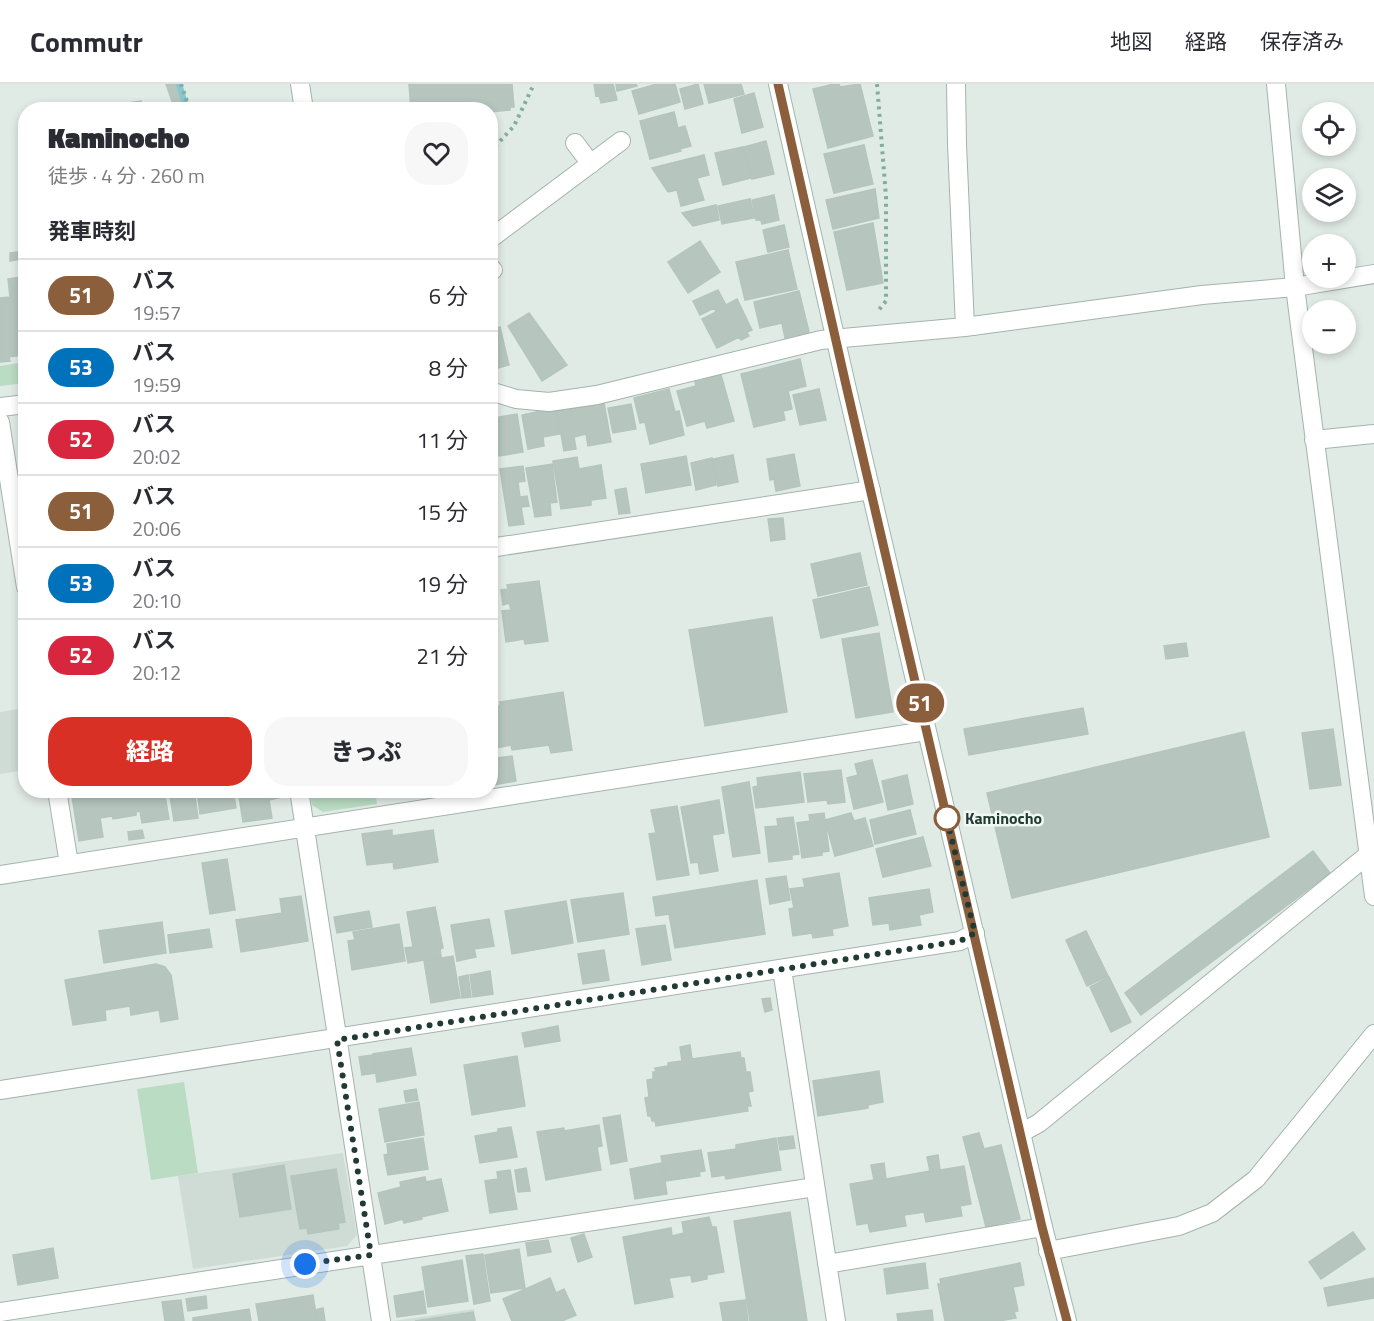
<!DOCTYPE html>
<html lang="ja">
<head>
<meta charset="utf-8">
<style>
	:root { --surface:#fff; --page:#f7f7f7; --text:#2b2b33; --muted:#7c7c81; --line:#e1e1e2; --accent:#d93025 }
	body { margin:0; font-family:"Titillium Web","Noto Sans JP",sans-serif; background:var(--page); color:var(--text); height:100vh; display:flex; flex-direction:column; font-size:22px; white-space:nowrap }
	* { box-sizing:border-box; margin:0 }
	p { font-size:20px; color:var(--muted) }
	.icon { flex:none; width:33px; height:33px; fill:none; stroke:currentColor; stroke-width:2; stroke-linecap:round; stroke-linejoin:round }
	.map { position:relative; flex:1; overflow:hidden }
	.sheet { position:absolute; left:18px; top:18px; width:480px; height:696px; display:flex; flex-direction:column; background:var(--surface); border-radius:24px; box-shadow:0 3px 9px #0003 }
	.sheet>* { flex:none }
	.badge { padding:0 12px; border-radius:20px; font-size:21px; line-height:39px }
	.fabs { position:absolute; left:1302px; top:18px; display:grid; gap:12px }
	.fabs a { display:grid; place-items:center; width:54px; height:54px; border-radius:50%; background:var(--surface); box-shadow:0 3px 9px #0003; font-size:30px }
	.you { position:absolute; width:30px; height:30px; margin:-15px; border:4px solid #fff; border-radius:50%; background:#1a73e8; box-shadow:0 0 0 9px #1a73e833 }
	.map>.badge { position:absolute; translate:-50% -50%; box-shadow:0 0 0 3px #fff }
	h2 { padding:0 30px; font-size:22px; line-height:54px }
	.round { display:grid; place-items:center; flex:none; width:63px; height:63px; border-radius:24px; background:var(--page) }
	.headline { display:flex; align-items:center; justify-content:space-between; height:102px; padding:0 30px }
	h1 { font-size:28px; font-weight:800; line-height:45px }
	.button { display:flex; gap:12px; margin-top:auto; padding:12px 30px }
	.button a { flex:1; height:69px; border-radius:24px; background:var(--accent); color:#fff; font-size:24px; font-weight:800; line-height:69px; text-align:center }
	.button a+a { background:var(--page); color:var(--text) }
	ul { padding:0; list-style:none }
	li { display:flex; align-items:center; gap:18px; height:72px; padding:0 30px; border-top:2px solid var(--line) }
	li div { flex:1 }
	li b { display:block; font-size:22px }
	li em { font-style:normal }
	li .badge { min-width:66px; font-weight:700; text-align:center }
	header { display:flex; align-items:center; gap:36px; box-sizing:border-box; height:84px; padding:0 30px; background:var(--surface); border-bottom:2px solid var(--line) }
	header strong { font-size:28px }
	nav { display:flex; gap:33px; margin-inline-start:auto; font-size:21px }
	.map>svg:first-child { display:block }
	.built { fill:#cfdbd5 }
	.green { fill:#badcc2 }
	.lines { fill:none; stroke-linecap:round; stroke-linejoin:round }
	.stream { stroke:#89c6d0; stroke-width:8 }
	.building { fill:#b6c6bf; stroke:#b3c5bd; stroke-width:1.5 }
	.minor-casing { stroke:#a4b3ad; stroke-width:20 }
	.secondary-casing { stroke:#9fb7ae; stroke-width:20 }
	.path { stroke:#81ae9f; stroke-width:4; stroke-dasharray:3 4.5; stroke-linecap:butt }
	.minor { stroke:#fff; stroke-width:18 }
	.secondary { stroke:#fff; stroke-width:18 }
	.line-casing { stroke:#fff; stroke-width:14 }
	.line { stroke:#8b5e3c; stroke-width:9 }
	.walk { stroke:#213b34; stroke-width:6; stroke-dasharray:0 10.8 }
	.stop-dot { fill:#fff; stroke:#8b5e3c; stroke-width:3 }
	.labels { text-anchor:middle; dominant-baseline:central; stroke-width:5; stroke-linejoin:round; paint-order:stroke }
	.stop-label { font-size:16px; font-weight:bold; fill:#213b34; stroke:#f1f8f4; text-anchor:start }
</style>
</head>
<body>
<header>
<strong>Commutr</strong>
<nav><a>地図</a><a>経路</a><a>保存済み</a></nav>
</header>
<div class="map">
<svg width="1374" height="1237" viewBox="0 0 1374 1237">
	<rect width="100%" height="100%" fill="#e1ebe6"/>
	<path class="built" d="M25 624V686L0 690V628Z
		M343 1069 357 1151 347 1162 193 1185 178 1092Z
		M474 1225 476 1237H393Z"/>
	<path class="green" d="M25 278V299L0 302V282Z
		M310 707H375L377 720 323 728 312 721Z
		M184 998 198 1089 151 1096 137 1005Z"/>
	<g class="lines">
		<path class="stream" d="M178 0 186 26"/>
	</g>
	<path class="building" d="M166 0H175L183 26H175Z
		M409 0H512L514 23H510V26L490 28V26H411Z
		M594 0H613L617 16 601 19 599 11 596 12Z
		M616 0H636L637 2 617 7Z
		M657 0H675L680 18 639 30 632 7Z
		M698 0 703 20 685 25 680 5Z
		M704 0H741L744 10 709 19Z
		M834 0H839L840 3 860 0 873 52 828 64 813 5Z
		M754 9 763 43 742 49 734 15Z
		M141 17 142 26H83V25Z
		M674 28 678 44 685 42 691 62 680 65 681 67 650 75 640 37Z
		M766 57 774 90 752 95 744 63Z
		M864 61 873 100 834 109 824 70Z
		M743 63 751 94 723 101 715 69Z
		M704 71 709 91 697 94 704 116 681 122 677 106 668 108 652 84Z
		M875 105 879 134 833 145 826 116Z
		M774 111 779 136 762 140 761 136H756L752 116Z
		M750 115 754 134 722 140 718 122Z
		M716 121 719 136 693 142 682 129Z
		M873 139 883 199 847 206 834 148Z
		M784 141 789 163 768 168 763 146Z
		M700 157 720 188 688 209 668 178Z
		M788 166 797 205 745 216 736 178Z
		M26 167V174L10 177V169Z
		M22 193 26 211V270L9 273 10 277 0 278V214L10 213 8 195Z
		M718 206 726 221 737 215 752 246 747 248 749 252 741 256 739 253 717 264 702 235 716 228 714 224 700 231 693 217Z
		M799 207 809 248 785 254 782 239 760 244 754 218Z
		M529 229 567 281 542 297 508 242Z
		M500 243 509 281 490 286V246Z
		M800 275 806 302 788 307 792 325 783 327 785 336 754 343 741 290Z
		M721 291 734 337 707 344 705 337 687 342 677 307 696 302 695 298Z
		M669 305 675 328 679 327 684 351 650 360 645 338 640 339 634 314Z
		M819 305 826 336 800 341 793 311Z
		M604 319 611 358 588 362 586 350 574 353 576 365 564 367 557 327Z
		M631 320 636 345 613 349 608 324Z
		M555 324 560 350 543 353 544 362 528 365 522 331Z
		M517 330 523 368 499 372 493 334Z
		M794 370 800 402 776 407 774 395 770 396 767 375Z
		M733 371 738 398 718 402 713 375Z
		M686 372 691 401 646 409 641 380Z
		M577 373 579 385 601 381 606 414 591 416V421L561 425 553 377Z
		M712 374 716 401 696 406 691 379Z
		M552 380 557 418 550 419 551 431 535 433 526 384Z
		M523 382 525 397 518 398 520 413 527 412 529 422 521 423 524 440 509 442 500 385Z
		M626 404 630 429 619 430 615 406Z
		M783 434 785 455 771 457 768 435Z
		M860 469 867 501 818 512 811 480Z
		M539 497 548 557 525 560 524 555 506 558 502 527 511 526 509 519 503 521 501 506 508 505 507 501Z
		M869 503 878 541 821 554 813 516Z
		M772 533 787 628 705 642 689 546Z
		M879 549 893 628 856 634 842 555Z
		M1186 559 1188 572 1166 575 1164 562Z
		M563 608 572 666 551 669 549 661 512 666 511 661 490 665V624L500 622V618Z
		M1083 624 1088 650 969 671 964 645Z
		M1333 645 1341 701 1310 705 1302 649Z
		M1244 648 1269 753 1012 814 987 709Z
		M512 672 516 697 493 701 490 675Z
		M872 676 883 718 854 725 847 694 858 691 855 680Z
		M841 686 845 718 828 720 827 716 808 718 804 690Z
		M800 688 804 718 756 724 753 703 758 702 757 694Z
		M907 691 913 720 888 726 882 697Z
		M749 698 760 769 733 773 722 703Z
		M71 706H164L169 735 142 739 140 727 136 728V731L113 735 112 732 100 734 103 753 79 757Z
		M169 706H194L198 734 174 737Z
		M197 706H233L236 724 200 730Z
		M238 706H285L286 712 269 716 272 734 243 738Z
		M719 716 724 749 712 751 718 787 700 790 698 778 691 779 681 723Z
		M677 722 689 791 657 796 649 750 656 749 651 726Z
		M910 726 916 750 875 760 870 736Z
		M824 729 829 767 822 768V771L802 774 797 739 810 737 809 731Z
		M851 729 854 737 865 734 873 762 835 772 825 736Z
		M793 733 799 770 792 771V775L769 778 765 743 778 742 777 735Z
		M142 746 144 754 129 756 128 748Z
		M392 746V752L433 746 438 778 394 785 393 778 367 781 362 750Z
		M923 753 931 782 883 793 876 765Z
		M1313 767 1330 789 1141 931 1125 909Z
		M227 775 235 826 210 830 202 779Z
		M839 789 848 842 832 845 833 851 813 854 812 849 793 852 789 825 794 824 790 805 805 803 803 795Z
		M786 792 790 816 770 820 766 795Z
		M757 796 765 850 675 864 669 830 656 832 653 813Z
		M929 805 933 828 919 831 921 841 890 846 889 839 873 841 869 814Z
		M623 809 629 850 578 858 571 816Z
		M301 812 308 857 241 868 236 836 282 829 280 815Z
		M566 817 573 859 512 870 505 827Z
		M435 823 443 864 440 865 441 873 408 879 405 864 413 863 407 828Z
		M369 827 372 843 337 849 334 833Z
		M489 835 494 862 474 865 476 873 457 877 451 841Z
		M162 838 166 869 104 879 99 847Z
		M399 840 405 877 352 886 348 857 355 856 353 848Z
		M665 841 671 876 642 881 636 845Z
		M209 845 212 863 170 869 168 851Z
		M1086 847 1108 892 1087 902 1066 856Z
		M604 866 609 896 583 900 578 870Z
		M453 872 460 914 431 919 424 877Z
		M156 880 165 883 171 891 178 935 161 938 159 926 131 931 130 922 105 926 106 936 73 941 65 896Z
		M490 887 493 910 473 913 470 891Z
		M468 891 471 913 462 914 459 893Z
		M1109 893 1131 938 1111 948 1090 903Z
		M770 914 772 926 765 928 762 915Z
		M558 942 560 957 525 963 522 949Z
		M690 961 692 975 740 968 741 974H744L746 988H750L753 1007 748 1008 751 1022H747L748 1027 656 1042 655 1037H652L651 1032H648L645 1014 649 1013 647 996 653 995V988H656L655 984 668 982V979L682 977 680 963Z
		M411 964 416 991 377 998 373 970Z
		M372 971 375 989 362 991 359 973Z
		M517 972 525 1022 472 1031 464 981Z
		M879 987 883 1018 868 1021V1024L818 1032 813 997Z
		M416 1005 418 1016 406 1018 404 1007Z
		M419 1018 424 1051 385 1058 379 1025Z
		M620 1031 627 1077 611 1080 603 1034Z
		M599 1041 602 1062 597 1063 601 1086 546 1096 537 1048 564 1044V1047Z
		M511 1043 517 1073 480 1079 475 1052 498 1048V1045Z
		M979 1049 984 1065 1001 1061 1020 1135 986 1143 963 1053Z
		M793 1052 795 1064 780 1066 778 1054Z
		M423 1054 428 1085 388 1091 384 1071 388 1070 387 1060Z
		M776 1054 781 1086 726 1095 725 1091 712 1093 708 1069 736 1065V1061Z
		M701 1066 705 1087 699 1088 700 1092 666 1097 661 1072Z
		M938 1071 940 1086 964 1082 971 1120 960 1122 962 1132 926 1138 924 1128 904 1131 906 1142 870 1148 868 1139 857 1141 850 1100 874 1096 871 1081 884 1079 886 1095 930 1087 927 1073Z
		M662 1079 667 1110 635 1115 630 1085Z
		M284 1081 291 1125 240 1133 233 1090Z
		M526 1084 530 1107 518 1108 515 1086Z
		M336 1085 345 1138 338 1139 339 1145 308 1150 307 1144 300 1145 291 1092Z
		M510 1086 517 1125 490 1129 485 1097 498 1095 497 1088Z
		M425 1093 426 1098 441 1095 448 1127 421 1133 422 1135 404 1139 403 1135 385 1140 378 1109 401 1103 400 1098Z
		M790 1128 807 1237H750L734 1137Z
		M709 1133 712 1143H716L724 1188 707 1191V1195L692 1198 691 1191 669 1194 673 1213 635 1220 623 1153 671 1144 672 1152 684 1149 682 1138Z
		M1353 1148 1365 1165 1321 1195 1309 1178Z
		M584 1150 592 1173 578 1178 571 1154Z
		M548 1156 551 1168 528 1172 526 1159Z
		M53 1164 58 1194 18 1201 13 1171Z
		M519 1165 525 1204 491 1209 485 1171Z
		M483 1170 490 1217 474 1220 466 1172Z
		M462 1176 468 1217 428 1223 422 1183Z
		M925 1179 928 1204 887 1210 884 1185Z
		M1020 1179 1024 1201 1013 1203 1018 1227 1014 1228 1016 1234 999 1237H945L938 1200H941L940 1195Z
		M550 1194 556 1209 564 1205 576 1231 562 1237H512L503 1215Z
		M1374 1194V1214L1328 1222 1324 1204Z
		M423 1207 426 1229 397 1233 394 1212Z
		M313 1211 317 1237H259L256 1220Z
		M206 1212 207 1224 188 1227 186 1215Z
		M181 1216 184 1237H165L162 1218Z
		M745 1216 748 1237H723L720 1219Z
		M323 1224 325 1237H317L315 1226Z
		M249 1225 251 1237H193V1234Z
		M932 1226 933 1237H898L897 1230Z
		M473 1228 475 1237H415Z"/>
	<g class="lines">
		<g class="minor-casing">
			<path id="minor" d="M300 0 304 26
				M956 0 957 60 965 243
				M1276 0 1295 203 1374 812
				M575 59 591 80
				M490 155 621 57
				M490 183 493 186
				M490 307 516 315 549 318 597 311 821 256 965 243 1202 211 1295 203 1374 190
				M0 323 26 320
				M0 338 26 503
				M1314 356 1374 350
				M490 464 871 406
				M57 706 69 780
				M299 706 381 1237
				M0 791 926 647
				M782 885 836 1237
				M0 1006 960 857 975 849
				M1021 1049 1039 1039 1369 770
				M1048 1167 1179 1142 1212 1129 1256 1095 1374 950
				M827 1180 1043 1143
				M0 1228 815 1103"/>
		</g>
		<g class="secondary-casing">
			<path id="secondary" d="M778 0 846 301 1043 1143 1067 1237"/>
		</g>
		<path class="path" d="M181 0 190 26
			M877 0 886 113V217L878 227
			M490 68 514 42 534 0"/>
		<use href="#minor" class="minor"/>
		<use href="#secondary" class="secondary"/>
	</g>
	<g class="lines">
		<g class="line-casing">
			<path id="line" d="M778 0 846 301 1042 1143 1067 1237"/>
		</g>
		<use href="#line" class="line"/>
		<path class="walk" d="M305 1180 371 1171 337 956 960 857 975 849 946 732 947 734"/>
	</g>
	<circle class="stop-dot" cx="947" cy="734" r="12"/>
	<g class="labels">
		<g class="stop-label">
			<text x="965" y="734">Kaminocho</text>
		</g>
	</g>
</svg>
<div class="fabs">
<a><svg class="icon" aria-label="locate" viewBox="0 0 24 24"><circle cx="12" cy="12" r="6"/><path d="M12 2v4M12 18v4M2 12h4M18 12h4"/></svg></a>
<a><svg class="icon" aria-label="layers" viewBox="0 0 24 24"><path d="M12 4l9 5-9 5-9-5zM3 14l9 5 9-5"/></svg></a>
<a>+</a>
<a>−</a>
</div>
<div class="you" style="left:305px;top:1180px"></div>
<b class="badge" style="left:920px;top:619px;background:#8b5e3c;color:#fff">51</b>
<section class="sheet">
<div class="headline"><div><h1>Kaminocho</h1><p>徒歩 · 4 分 · 260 m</p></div><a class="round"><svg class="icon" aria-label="heart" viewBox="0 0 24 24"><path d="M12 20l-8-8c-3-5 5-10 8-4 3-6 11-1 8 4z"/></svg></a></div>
<h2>発車時刻</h2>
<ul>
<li><span class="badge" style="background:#8b5e3c;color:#fff">51</span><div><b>バス</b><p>19:57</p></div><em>6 分</em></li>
<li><span class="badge" style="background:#0072bc;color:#fff">53</span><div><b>バス</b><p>19:59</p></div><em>8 分</em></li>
<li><span class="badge" style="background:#d7263d;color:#fff">52</span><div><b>バス</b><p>20:02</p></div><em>11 分</em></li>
<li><span class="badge" style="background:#8b5e3c;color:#fff">51</span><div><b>バス</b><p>20:06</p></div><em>15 分</em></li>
<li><span class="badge" style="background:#0072bc;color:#fff">53</span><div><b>バス</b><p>20:10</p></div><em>19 分</em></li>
<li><span class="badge" style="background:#d7263d;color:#fff">52</span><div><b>バス</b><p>20:12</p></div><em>21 分</em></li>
</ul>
<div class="button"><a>経路</a><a>きっぷ</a></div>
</section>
</div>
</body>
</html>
